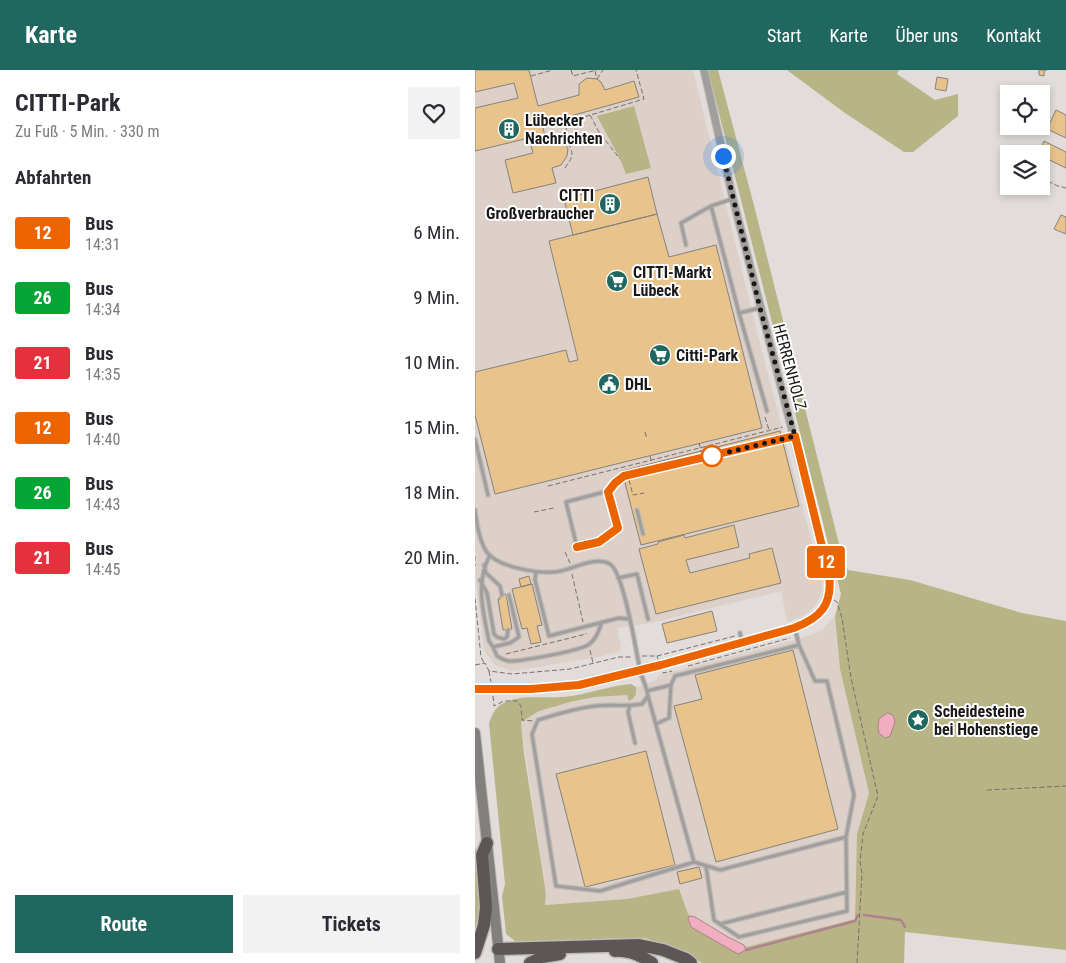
<!DOCTYPE html>
<html lang="de">
<head>
<meta charset="utf-8">
<style>
	:root { --surface:#fff; --page:#f2f2f3; --text:#2b2b33; --muted:#7c7c81; --accent:#20685f }
	body { margin:0; font-family:"Roboto Condensed",sans-serif; background:var(--page); color:var(--text); height:100vh; display:flex; flex-direction:column; font-size:19px; white-space:nowrap }
	* { box-sizing:border-box; margin:0 }
	p { font-size:16px; color:var(--muted) }
	.icon { flex:none; width:28px; height:28px; fill:none; stroke:currentColor; stroke-width:2; stroke-linecap:round; stroke-linejoin:round }
	.map { position:relative; flex:1; overflow:hidden }
	.details { display:flex; flex-direction:column; background:var(--surface); width:475px }
	.details>* { flex:none }
	.badge { padding:0 10px; border-radius:4px; font-size:18px; line-height:32px }
	.tools { position:absolute; left:525px; top:15px; display:grid; gap:10px }
	.tools a { display:grid; place-items:center; width:50px; height:50px; border-radius:0px; background:var(--surface); box-shadow:0 2px 8px #0003; font-size:25px }
	.you { position:absolute; width:25px; height:25px; margin:-12px; border:4px solid #fff; border-radius:50%; background:#1a73e8; box-shadow:0 0 0 8px #1a73e833 }
	.map>.badge { position:absolute; translate:-50% -50%; box-shadow:0 0 0 2px #fff }
	h2 { padding:0 15px; font-size:19px; line-height:45px }
	.round { display:grid; place-items:center; flex:none; width:52px; height:52px; border-radius:0px; background:var(--page) }
	.summary { display:flex; align-items:center; justify-content:space-between; height:85px; padding:0 15px }
	h1 { font-size:24px; font-weight:700; line-height:38px }
	.action { display:flex; gap:10px; margin-top:auto; padding:10px 15px }
	.action a { flex:1; height:58px; border-radius:0px; background:var(--accent); color:#fff; font-size:20px; font-weight:700; line-height:58px; text-align:center }
	.action a+a { background:var(--page); color:var(--text) }
	ul { padding:0; list-style:none }
	li { display:flex; align-items:center; gap:15px; height:65px; padding:0 15px }
	li div { flex:1 }
	li b { display:block; font-size:19px }
	li em { font-style:normal }
	li .badge { min-width:55px; font-weight:700; text-align:center }
	header { display:flex; align-items:center; gap:30px; box-sizing:border-box; height:70px; padding:0 25px; background:var(--accent); color:#fff }
	header strong { font-size:24px }
	nav { display:flex; gap:28px; margin-inline-start:auto; font-size:18px }
	main { display:flex; flex:1; min-height:0 }
	.map>svg:first-child { display:block }
	.built { fill:#dcd0c9 }
	.green { fill:#b7b486 }
	.water { fill:#f1aec1; stroke:#b0818e }
	.lines { fill:none; stroke-linecap:round; stroke-linejoin:round }
	.stream { stroke:#b0818e; stroke-width:2.5 }
	.building { fill:#e8c48c; stroke:#84827e }
	.service-casing { stroke:#bebab7; stroke-width:5.5 }
	.minor-casing { stroke:#bebab7; stroke-width:9 }
	.secondary-casing { stroke:#bebab7; stroke-width:12 }
	.motorway-casing { stroke:#bebab7; stroke-width:15 }
	.path { stroke:#75716f; stroke-width:1; stroke-dasharray:5 2.5; stroke-linecap:butt }
	.service { stroke:#a19e9e; stroke-width:3 }
	.minor { stroke:#a19e9e; stroke-width:7 }
	.secondary { stroke:#837f7f; stroke-width:10 }
	.motorway { stroke:#5c5756; stroke-width:12 }
	.path-bridge { stroke:#75716f; stroke-width:1; stroke-dasharray:5 2.5; stroke-linecap:butt }
	.line-casing { stroke:#fff; stroke-width:11 }
	.line { stroke:#ec6400; stroke-width:8 }
	.walk { stroke:#1a1817; stroke-width:5; stroke-dasharray:0 9 }
	.stop-dot { fill:#fff; stroke:#ec6400; stroke-width:2.5 }
	.labels { text-anchor:middle; dominant-baseline:central; stroke-width:4; stroke-linejoin:round; paint-order:stroke }
	.poi-label { font-size:16px; font-weight:bold; fill:#1a1817; stroke:#fff; text-anchor:start }
	.street-label { font-size:16px; fill:#1a1817; stroke:#fff }
</style>
</head>
<body>
<header>
<strong>Karte</strong>
<nav><a>Start</a><a>Karte</a><a>Über uns</a><a>Kontakt</a></nav>
</header>
<main>
<section class="details">
<div class="summary"><div><h1>CITTI-Park</h1><p>Zu Fuß · 5 Min. · 330 m</p></div><a class="round"><svg class="icon" aria-label="heart" viewBox="0 0 24 24"><path d="M12 20l-8-8c-3-5 5-10 8-4 3-6 11-1 8 4z"/></svg></a></div>
<h2>Abfahrten</h2>
<ul>
<li><span class="badge" style="background:#ec6400;color:#fff">12</span><div><b>Bus</b><p>14:31</p></div><em>6 Min.</em></li>
<li><span class="badge" style="background:#04a535;color:#fff">26</span><div><b>Bus</b><p>14:34</p></div><em>9 Min.</em></li>
<li><span class="badge" style="background:#e7303d;color:#fff">21</span><div><b>Bus</b><p>14:35</p></div><em>10 Min.</em></li>
<li><span class="badge" style="background:#ec6400;color:#fff">12</span><div><b>Bus</b><p>14:40</p></div><em>15 Min.</em></li>
<li><span class="badge" style="background:#04a535;color:#fff">26</span><div><b>Bus</b><p>14:43</p></div><em>18 Min.</em></li>
<li><span class="badge" style="background:#e7303d;color:#fff">21</span><div><b>Bus</b><p>14:45</p></div><em>20 Min.</em></li>
</ul>
<div class="action"><a>Route</a><a>Tickets</a></div>
</section>
<div class="map">
<svg width="591" height="893" viewBox="0 0 591 893">
	<rect width="100%" height="100%" fill="#e2ddda"/>
	<path class="built" d="M0 0H218L281 258 347 511V521L342 533 335 541 326 547 312 552 306 521 171 554 142 558 146 576 145 582 118 588 38 601 21 596 9 581 0 504 2 489 0 481Z
		M360 546 365 599 394 723 382 764 380 849 271 877 213 844 204 819 152 829 70 835 71 824 46 652 64 641 99 631 120 627 153 625 154 630 162 622 161 617 180 611 184 605 330 567 347 560Z"/>
	<path class="green" d="M233 0H243L281 143 363 470 373 500 435 510 547 543 591 551V880L430 862 429 893H227L209 882 170 868H142L72 873 40 871 31 864 27 826 30 814 14 653C17 646 18 641 24 636 42 623 67 629 88 627 111 625 133 616 156 614L161 617C162 624 160 628 154 631L152 625 120 627 99 631 64 641 46 652 49 683 71 824 70 835 152 829 204 819 213 844 271 877 380 849 382 764 394 723 365 599 360 546 366 524Z
		M312 0H424L422 4 460 30 483 24V46L438 82H429L370 43Z
		M159 36 176 98 151 104 145 89 122 46Z
		M0 779H2C4 805 11 837 0 861Z"/>
	<path class="water" d="M412 643 418 645 420 652 415 666 410 668 404 663 403 656 404 649Z
		M216 846 220 847 253 867 269 875 271 880 263 884 216 857 213 848Z"/>
	<g class="lines">
		<path class="stream" d="M389 845 426 850 430 857
			M271 880 380 851 383 845"/>
	</g>
	<path class="building" d="M0 0H54L63 36 104 25V14L112 8 122 9 126 12 130 20 159 11 164 27 67 54 70 66 77 65 83 67 88 71 93 79 92 86 86 95 77 98 81 113 38 123 30 90 58 83 54 68 0 81V38L43 28 39 13 0 22Z
		M564 0H572H569V6L564 5Z
		M462 7 473 9 471 21 460 19Z
		M581 40 591 45V68L572 59Z
		M569 71 591 82V98L566 86V84H563Z
		M173 107 182 144 98 165 89 129Z
		M182 144 194 187 241 175 287 358 20 424 0 345V302L91 280 94 292 103 290 74 171Z
		M586 145 591 147V164L579 159Z
		M305 361 324 436 166 475 147 401Z
		M259 455 264 477 211 490 215 503 275 488 274 484 297 478 306 513 181 544 164 479 183 474V472L209 465 210 468Z
		M54 506 56 514 46 517 44 509Z
		M57 514 67 555 62 556 66 572 56 574 52 558 47 559 37 519Z
		M31 524 37 559 28 560 23 529H25V526Z
		M237 541 242 561 192 573 187 554Z
		M318 580 363 759 241 792 199 636 227 629 220 605Z
		M171 681 200 795 110 817 81 704Z
		M224 797 227 808 205 814 202 802Z"/>
	<g class="lines">
		<g class="service-casing">
			<path id="service" d="M236 136 264 243 292 341
				M211 175 206 153 236 136 257 129
				M264 243 285 238
				M0 369 13 425
				M133 421 143 458 125 471 102 477 91 432 133 421 140 413 149 406 318 367
				M0 440C2 454 4 469 11 481 22 498 68 505 86 501 100 498 121 486 135 494 149 503 161 581 165 600 167 609 172 617 173 626L167 634C152 637 136 634 120 636 101 638 82 644 63 650L57 664 81 816 125 821 219 792 173 626
				M162 440 168 464
				M15 485C0 513 8 541 14 571L18 577 35 573 44 567 34 525
				M9 495 11 503 25 516 27 525
				M61 502 60 510 74 566 144 548 154 549
				M143 508 162 504 173 549
				M5 510 12 523 19 564 22 567 29 569 32 567 33 560
				M265 563 267 572
				M18 577 22 586C25 588 29 590 33 591 44 592 103 581 113 575 121 570 124 560 127 552
				M172 621 196 615
				M155 636 153 642 160 673
				M181 654 194 648 196 615 200 606 324 575 320 559
				M219 792 245 800 371 767 379 725 352 611H340L324 575
				M231 796 239 850 264 867 372 841 371 767
				M245 854 372 822"/>
		</g>
		<g class="minor-casing">
			<path id="minor" d="M0 619H56L104 615 186 595 319 558C345 548 358 534 354 505L258 129 229 0"/>
		</g>
		<g class="secondary-casing">
			<path id="secondary" d="M0 663 25 893"/>
		</g>
		<g class="motorway-casing">
			<path id="motorway" d="M23 879 164 875 188 880 211 889 216 893
				M140 881C153 880 167 886 177 893
				M0 883 9 855 11 837 7 785 12 773
				M55 893 67 887 85 884"/>
		</g>
		<path class="path" d="M96 0 98 6 122 0
			M120 1 122 9
			M56 6 78 0
			M122 9 128 0
			M115 45 124 62 145 89
			M90 98C101 82 97 85 92 68 90 63 92 57 92 52L169 29 161 0
			M566 108 583 116 591 118
			M529 110 534 107
			M290 347 294 360
			M170 362 172 369
			M154 410 158 425 169 423
			M73 416 308 357
			M59 442 79 438
			M90 482 95 493
			M0 486V496
			M97 504 108 552
			M0 528 6 587 9 593
			M359 530 362 532 367 548 376 608 403 726 388 764 385 792 387 803 382 893
			M115 580 118 593
			M31 584 111 564V563
			M167 586H182L183 589
			M182 586 260 566
			M0 595 10 593 14 601 37 604 95 599 144 587H156
			M213 596 315 568
			M14 601 16 612
			M188 602V603L197 601
			M18 626 19 636 29 631H42L46 636 47 650 58 651
			M512 720 591 716"/>
		<use href="#service" class="service"/>
		<use href="#minor" class="minor"/>
		<use href="#secondary" class="secondary"/>
		<use href="#motorway" class="motorway"/>
		<path class="path-bridge" d="M224 373 229 393
			M175 386 180 404"/>
	</g>
	<g class="lines">
		<g class="line-casing">
			<path id="line" d="M0 619H56L104 615 186 595 319 558C345 548 358 535 354 505L320 366 149 406 140 413 133 422 143 458 124 472 102 477"/>
		</g>
		<use href="#line" class="line"/>
		<path class="walk" d="M237 386 320 366 285 238 248 86"/>
	</g>
	<defs>
		<g id="building-disc" transform="scale(1.125)"><circle r="9.5" fill="#20685f" stroke="#fff"/><path d="M-4-6H4V6H1V3H-1V6H-4ZM-2.5-4.3h1.7v1.8h-1.7ZM.8-4.3h1.7v1.8H.8ZM-2.5-1h1.7V.8h-1.7ZM.8-1h1.7V.8H.8Z" fill="#fff"/></g>
		<g id="supermarket-disc" transform="scale(1.125)"><circle r="9.5" fill="#20685f" stroke="#fff"/><path d="M-6-5.5h2.5l.6 2H6L4.5 2H-2.5L-4.4-4H-6ZM-1.5 3.2a1.3 1.3 0 1 0 .1 0ZM3 3.2a1.3 1.3 0 1 0 .1 0Z" fill="#fff"/></g>
		<g id="civic-disc" transform="scale(1.125)"><circle r="9.5" fill="#20685f" stroke="#fff"/><path d="M-.6-6.5H3V-4.5H.6V-3L4-1V1h2V6H-6V1h2V-1L-.6-3ZM-1.2 2.5V6h2.4V2.5Z" fill="#fff"/></g>
		<g id="sight-disc" transform="scale(1.125)"><circle r="9.5" fill="#20685f" stroke="#fff"/><path d="M0-6L1.8-2.2L6-1.7L2.9 1.2L3.7 5.4L0 3.3L-3.7 5.4L-2.9 1.2L-6-1.7L-1.8-2.2Z" fill="#fff"/></g>
	</defs>
	<g fill-rule="evenodd">
		<use href="#building-disc" x="34" y="59"/>
		<use href="#building-disc" x="135" y="134"/>
		<use href="#supermarket-disc" x="142" y="211"/>
		<use href="#supermarket-disc" x="185" y="285"/>
		<use href="#civic-disc" x="134" y="314"/>
		<use href="#sight-disc" x="443" y="650"/>
	</g>
	<circle class="stop-dot" cx="237" cy="386" r="10"/>
	<g class="labels">
		<g class="poi-label">
			<text x="50" y="50">Lübecker<tspan x="50" dy="18">Nachrichten</tspan></text>
			<text x="119" y="125" text-anchor="end">CITTI<tspan x="119" dy="18">Großverbraucher</tspan></text>
			<text x="158" y="202">CITTI-Markt<tspan x="158" dy="18">Lübeck</tspan></text>
			<text x="201" y="285">Citti-Park</text>
			<text x="150" y="314">DHL</text>
			<text x="459" y="641">Scheidesteine<tspan x="459" dy="18">bei Hohenstiege</tspan></text>
		</g>
		<g class="street-label">
			<text transform="translate(315 297) rotate(75)">HERRENHOLZ</text>
		</g>
	</g>
</svg>
<div class="tools">
<a><svg class="icon" aria-label="locate" viewBox="0 0 24 24"><circle cx="12" cy="12" r="6"/><path d="M12 2v4M12 18v4M2 12h4M18 12h4"/></svg></a>
<a><svg class="icon" aria-label="layers" viewBox="0 0 24 24"><path d="M12 4l9 5-9 5-9-5zM3 14l9 5 9-5"/></svg></a>
</div>
<div class="you" style="left:248px;top:86px"></div>
<b class="badge" style="left:351px;top:492px;background:#ec6400;color:#fff">12</b>
</div>
</main>
</body>
</html>
